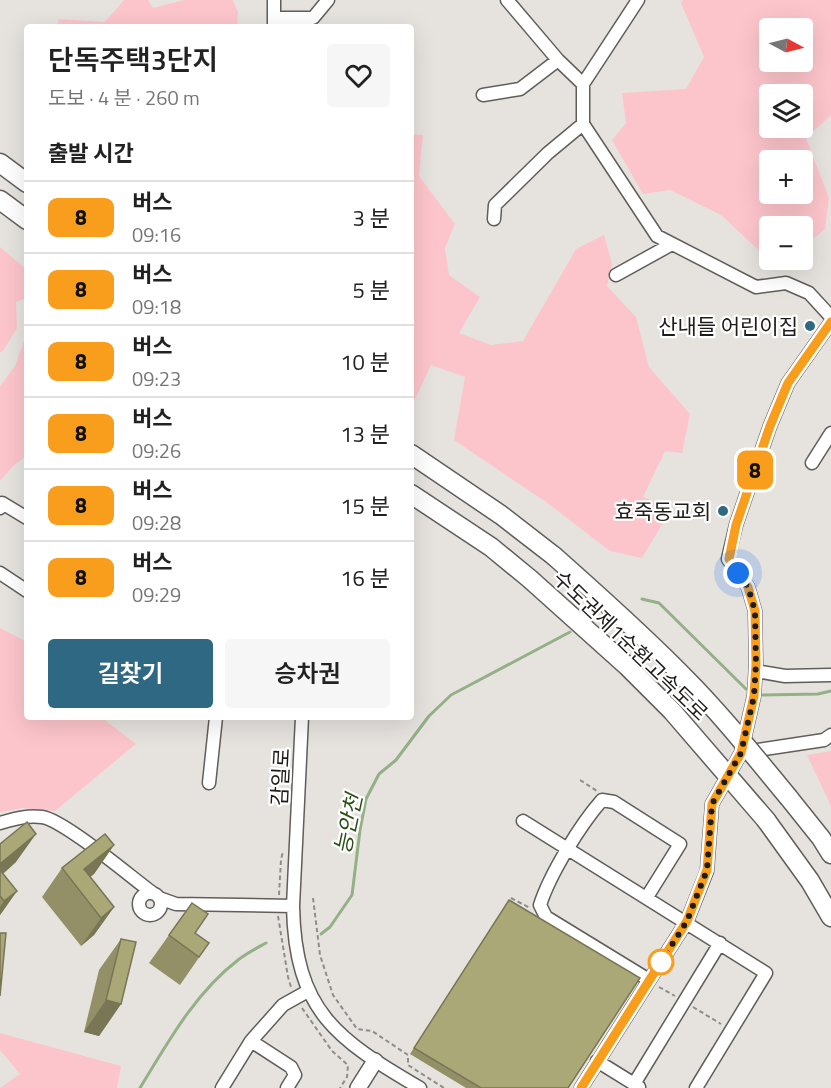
<!DOCTYPE html>
<html lang="ko">
<head>
<meta charset="utf-8">
<style>
	:root { --surface:#fff; --page:#f6f6f6; --text:#222; --muted:#767676; --line:#e0e0e0; --accent:#2f6882 }
	body { margin:0; font-family:"Titillium Web","Noto Sans KR",sans-serif; background:var(--page); color:var(--text); height:100vh; display:flex; flex-direction:column; font-size:22px; white-space:nowrap }
	* { box-sizing:border-box; margin:0 }
	p { font-size:20px; color:var(--muted) }
	.icon { flex:none; width:33px; height:33px; fill:none; stroke:currentColor; stroke-width:2; stroke-linecap:round; stroke-linejoin:round }
	.map { position:relative; flex:1; overflow:hidden }
	.drawer { position:absolute; left:24px; top:24px; width:390px; height:696px; display:flex; flex-direction:column; background:var(--surface); border-radius:6px; box-shadow:0 6px 24px #0002 }
	.drawer>* { flex:none }
	.badge { padding:0 12px; border-radius:9px; font-size:21px; line-height:39px }
	.needle { width:39px; rotate:97deg }
	.tools { position:absolute; left:759px; top:18px; display:grid; gap:12px }
	.tools a { display:grid; place-items:center; width:54px; height:54px; border-radius:6px; background:var(--surface); box-shadow:0 6px 24px #0002; font-size:30px }
	.you { position:absolute; width:30px; height:30px; margin:-15px; border:4px solid #fff; border-radius:50%; background:#1a73e8; box-shadow:0 0 0 9px #1a73e833 }
	.map>.badge { position:absolute; translate:-50% -50%; box-shadow:0 0 0 3px #fff }
	h2 { padding:0 24px; font-size:22px; line-height:54px }
	.round { display:grid; place-items:center; flex:none; width:63px; height:63px; border-radius:6px; background:var(--page) }
	.head { display:flex; align-items:center; justify-content:space-between; height:102px; padding:0 24px }
	h1 { font-size:28px; font-weight:600; line-height:45px }
	.button { display:flex; gap:12px; margin-top:auto; padding:12px 24px }
	.button a { flex:1; height:69px; border-radius:6px; background:var(--accent); color:#fff; font-size:24px; font-weight:600; line-height:69px; text-align:center }
	.button a+a { background:var(--page); color:var(--text) }
	ul { padding:0; list-style:none }
	li { display:flex; align-items:center; gap:18px; height:72px; padding:0 24px; border-top:2px solid var(--line) }
	li div { flex:1 }
	li b { display:block; font-size:22px }
	li em { font-style:normal }
	li .badge { min-width:66px; font-weight:700; text-align:center }
	.map>svg:first-child { display:block }
	.green { fill:#fcc5cb; fill-rule:evenodd }
	.lines { fill:none; stroke-linecap:round; stroke-linejoin:round }
	.stream { stroke:#94b087; stroke-width:3 }
	.minor-casing { stroke:#605d5a; stroke-width:15 }
	.major-casing { stroke:#605d5a; stroke-width:18 }
	.highway-casing { stroke:#605d5a; stroke-width:21 }
	.path { stroke:#8f8d8a; stroke-width:2; stroke-dasharray:4.5 3; stroke-linecap:butt }
	.minor { stroke:#fff; stroke-width:12 }
	.major { stroke:#fff; stroke-width:15 }
	.highway { stroke:#fff; stroke-width:18 }
	.highway-bridge-casing { stroke:#605d5a; stroke-width:21; stroke-linecap:butt }
	.highway-bridge { stroke:#fff; stroke-width:18 }
	.wall { fill:#939067 }
	.shaded-wall { fill:#787654 }
	.building { fill:#aba878; stroke:#787654; stroke-width:1.5 }
	.line-casing { stroke:#fff; stroke-width:14 }
	.line { stroke:#f99d1c; stroke-width:9 }
	.walk { stroke:#1d1c1a; stroke-width:6; stroke-dasharray:0 10.8 }
	.poi-dot { fill:#2f6882; stroke:#fff; stroke-width:2 }
	.stop-dot { fill:#fff; stroke:#f99d1c; stroke-width:3 }
	.labels { text-anchor:middle; dominant-baseline:central; stroke-width:4.5; stroke-linejoin:round; paint-order:stroke }
	.poi-label { font-size:21px; fill:#1d1c1a; stroke:#fff; text-anchor:end }
	.street-label { font-size:21px; fill:#1d1c1a; stroke:#fff }
	.water-label { font-size:22px; font-style:italic; fill:#2a4f16; stroke:#fff }
</style>
</head>
<body>
<div class="map">
<svg width="831" height="1088" viewBox="0 0 831 1088">
	<rect width="100%" height="100%" fill="#e6e3df"/>
	<path class="green" d="M124 0H148L153 8 184 0H233L238 12 237 27H57L59 19 105 22Z
		M683 0H831V115L806 138 829 198 825 229 803 247 802 226H770V260H787L777 267 721 215 670 190 643 194 612 140 626 123 622 93 686 89 704 57 681 3ZM802 28V62H770V28ZM802 94V128H770V94ZM770 160H802V194H770Z
		M411 134 423 135 419 176 455 224 445 248 449 275 480 297 459 333 491 345 523 341 576 249 604 235 612 264 607 286 636 317 649 367 690 414 682 453 665 451 643 497 672 508 642 558 610 551 546 502 454 440 465 377 431 365 411 408Z
		M0 247 27 270V298L16 302 17 328 3 351 0 352Z
		M24 341 27 343V455L12 467 0 481V386L15 366Z
		M0 628 27 642V717H101L136 744 55 811 23 808 0 812Z
		M831 751V806L807 755Z
		M0 1033 121 1066 117 1088H0L20 1074 0 1050Z"/>
	<g class="lines">
		<path class="stream" d="M642 599 659 603 746 689
			M763 695 818 694 831 691
			M321 934 330 927 352 895 360 830 366 799 379 774 396 760 429 716 451 695 570 632
			M140 1088C168 1042 195 993 238 960 247 953 257 948 266 943"/>
		<g class="minor-casing">
			<path id="minor" d="M274 0V27
				M507 0 558 60 583 84
				M638 0 583 84V124L657 236 756 287 786 283 809 293 831 317
				M274 18H313L328 0
				M483 95 520 89 558 60
				M494 219 495 205 548 153 583 124
				M616 275 672 244
				M812 463 831 433
				M0 508 2 503 27 518
				M0 573 27 591
				M756 671 785 676 831 675
				M302 717 293 906C295 1011 336 1039 420 1088
				M745 752 824 740 831 735
				M209 783 216 717
				M523 821 766 973 696 1088
				M0 823C14 819 27 815 42 817 64 820 132 878 154 894
				M139 904a11 11 0 1 1 22 0a11 11 0 1 1-22 0Z
				M647 897 680 844 614 802 602 800C580 825 550 874 540 905L546 917 649 980
				M159 898 176 904 293 906
				M251 1041 283 1005 308 991
				M597 1061 639 1087
				M634 1084 720 943
				M222 1088 251 1041 291 1067 295 1075 287 1088
				M581 1088 687 921 707 871 712 804 741 753 754 696 756 664 755 611 748 587 728 559 736 525 770 426 788 383 831 322"/>
		</g>
		<g class="major-casing">
			<path id="major" d="M358 1088 375 1061"/>
		</g>
		<g class="highway-casing">
			<path id="highway" d="M0 163 27 183
				M0 200 27 220
				M411 454 501 515 554 556
				M411 494 491 547 530 579
				M789 798 821 838 831 854
				M766 820 810 881 831 917"/>
		</g>
		<path class="path" d="M580 780 597 791
			M279 895 281 860 283 851
			M313 898 320 955 333 995 357 1029 372 1031 408 1055V1065L444 1088
			M511 898 530 908
			M278 916 288 977 291 987
			M659 987 675 996
			M693 1007 721 1024
			M302 1008 332 1051 348 1065 347 1077 340 1088"/>
		<use href="#minor" class="minor"/>
		<use href="#major" class="major"/>
		<use href="#highway" class="highway"/>
		<g class="highway-bridge-casing">
			<path id="highway-bridge" d="M554 556C598 595 643 635 684 677 722 715 755 757 789 798
				M530 579 627 666 672 711 766 820"/>
		</g>
		<use href="#highway-bridge" class="highway-bridge"/>
	</g>
	<path class="wall" d="M0 844 16 862 3 874 17 891 0 915Z
		M114 845 94 874 90 877 114 907 94 935 81 946 42 897 62 868Z
		M509 900 568 1088H466L410 1054Z
		M195 933 209 943 180 985 149 963 169 935Z
		M121 939V1004L99 1036 84 1032 99 970Z"/>
	<path class="shaded-wall" d="M36 834 16 862 0 876V864Z
		M114 845 94 874 77 888 84 869Z
		M17 891 0 915V907L4 901Z
		M114 907 94 935 81 946 101 918Z
		M106 1000 121 1004 99 1036 84 1032Z"/>
	<path class="building" d="M27 822 36 834 0 864V844Z
		M105 834 114 845 84 869 114 907 101 918 62 868Z
		M0 870 17 891 4 901 0 896Z
		M509 900 640 978 568 1088H481L414 1048Z
		M192 903 208 914 195 933 209 943 199 957 169 935Z
		M0 933H6L0 996Z
		M121 939 136 942 121 1004 106 1000Z"/>
	<g class="lines">
		<g class="line-casing">
			<path id="line" d="M581 1088 687 921 707 870 712 804 741 753 754 696 756 664 755 611 748 587 729 559 736 525 770 426 788 383 831 322"/>
		</g>
		<use href="#line" class="line"/>
		<path class="walk" d="M661 962 687 921 707 870 712 804 741 753 754 696 756 664 755 611 748 587 738 573"/>
	</g>
	<g class="poi-dot">
		<circle cx="810" cy="326" r="6"/>
		<circle cx="723" cy="511" r="6"/>
	</g>
	<circle class="stop-dot" cx="661" cy="962" r="12"/>
	<g class="labels">
		<g class="poi-label">
			<text x="798" y="326">산내들 어린이집</text>
			<text x="711" y="511">효죽동교회</text>
		</g>
		<g class="street-label">
			<text transform="translate(631 645) rotate(44)">수도권제1순환고속도로</text>
			<text transform="translate(280 777) rotate(-87)">감일로</text>
		</g>
		<g class="water-label">
			<text transform="translate(348 824) rotate(-78)">능안천</text>
		</g>
	</g>
</svg>
<div class="tools">
<a><svg class="needle" viewBox="-14 -14 28 28"><path d="M0-13l5 13h-10z" fill="#e53935"/><path d="M0 13l5-13h-10z" fill="#767676"/></svg></a>
<a><svg class="icon" aria-label="layers" viewBox="0 0 24 24"><path d="M12 4l9 5-9 5-9-5zM3 14l9 5 9-5"/></svg></a>
<a>+</a>
<a>−</a>
</div>
<div class="you" style="left:738px;top:573px"></div>
<b class="badge" style="left:755px;top:470px;background:#f99d1c;color:#111">8</b>
<section class="drawer">
<div class="head"><div><h1>단독주택3단지</h1><p>도보 · 4 분 · 260 m</p></div><a class="round"><svg class="icon" aria-label="heart" viewBox="0 0 24 24"><path d="M12 20l-8-8c-3-5 5-10 8-4 3-6 11-1 8 4z"/></svg></a></div>
<h2>출발 시간</h2>
<ul>
<li><span class="badge" style="background:#f99d1c;color:#111">8</span><div><b>버스</b><p>09:16</p></div><em>3 분</em></li>
<li><span class="badge" style="background:#f99d1c;color:#111">8</span><div><b>버스</b><p>09:18</p></div><em>5 분</em></li>
<li><span class="badge" style="background:#f99d1c;color:#111">8</span><div><b>버스</b><p>09:23</p></div><em>10 분</em></li>
<li><span class="badge" style="background:#f99d1c;color:#111">8</span><div><b>버스</b><p>09:26</p></div><em>13 분</em></li>
<li><span class="badge" style="background:#f99d1c;color:#111">8</span><div><b>버스</b><p>09:28</p></div><em>15 분</em></li>
<li><span class="badge" style="background:#f99d1c;color:#111">8</span><div><b>버스</b><p>09:29</p></div><em>16 분</em></li>
</ul>
<div class="button"><a>길찾기</a><a>승차권</a></div>
</section>
</div>
</body>
</html>
